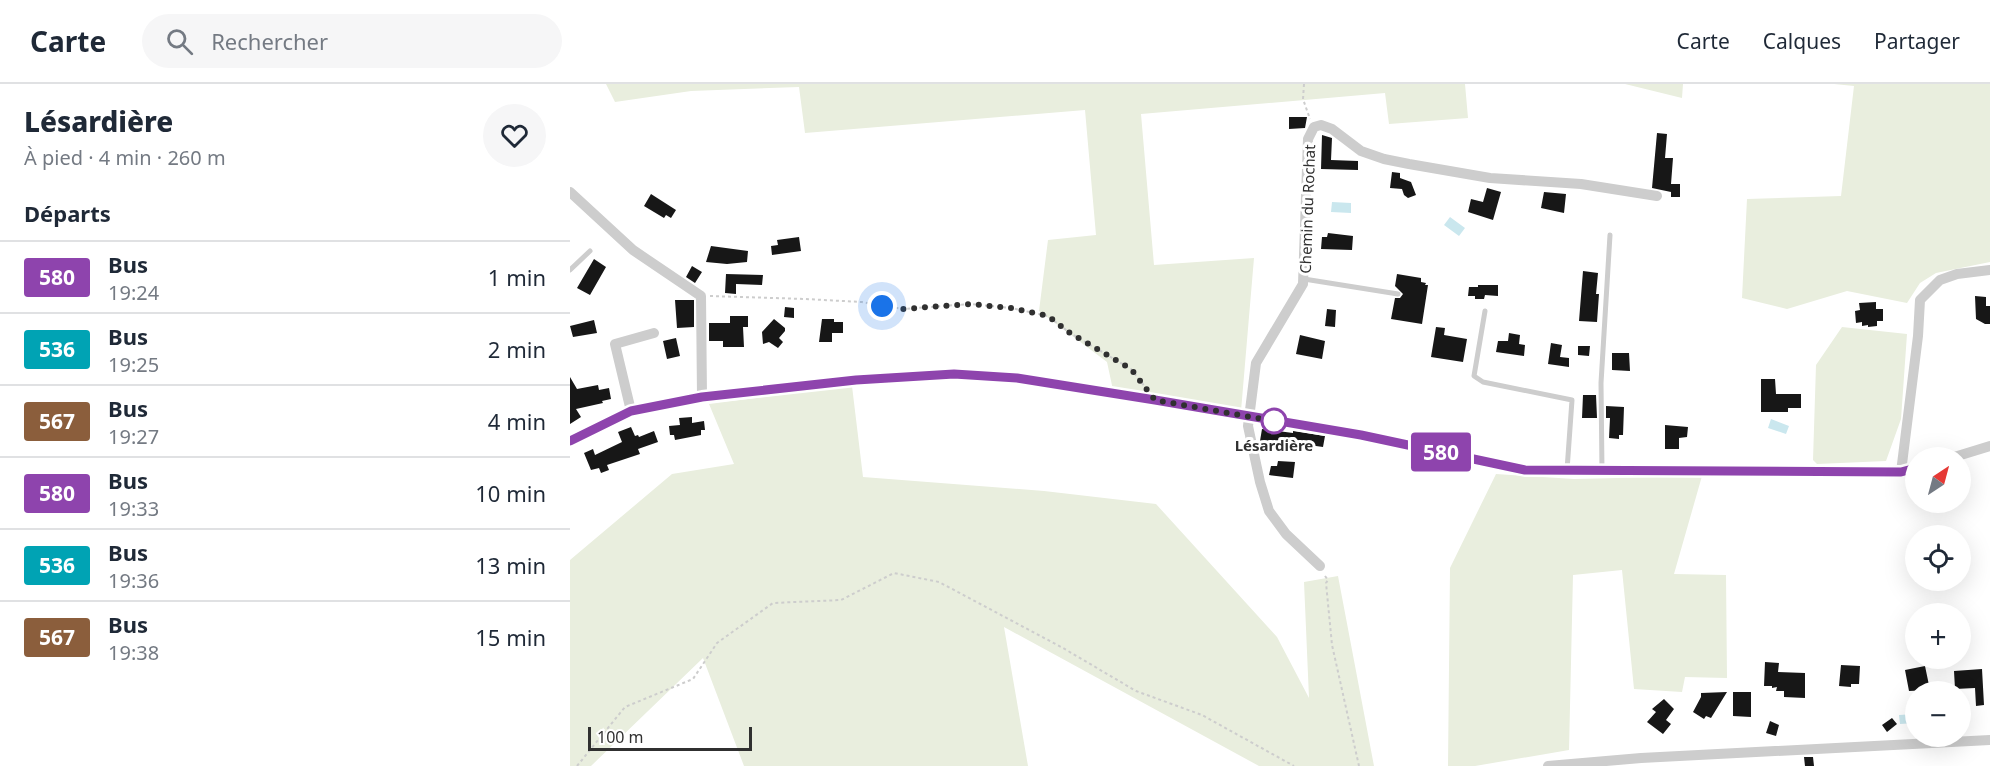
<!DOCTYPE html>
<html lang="fr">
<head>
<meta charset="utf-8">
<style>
	:root { --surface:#fff; --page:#f6f6f7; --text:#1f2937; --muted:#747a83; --line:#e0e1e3 }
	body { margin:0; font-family:"Noto Sans",sans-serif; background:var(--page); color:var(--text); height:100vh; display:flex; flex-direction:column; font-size:22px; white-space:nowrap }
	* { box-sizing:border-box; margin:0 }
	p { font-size:20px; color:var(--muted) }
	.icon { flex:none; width:33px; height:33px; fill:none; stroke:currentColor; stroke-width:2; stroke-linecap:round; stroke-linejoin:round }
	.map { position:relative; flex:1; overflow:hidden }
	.details { display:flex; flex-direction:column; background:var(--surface); width:570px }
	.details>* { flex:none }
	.badge { padding:0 12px; border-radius:4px; font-size:21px; line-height:39px }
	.needle { width:39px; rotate:36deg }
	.controls { position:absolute; left:1335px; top:363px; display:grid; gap:12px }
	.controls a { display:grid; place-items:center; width:66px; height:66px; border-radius:50%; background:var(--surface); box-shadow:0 6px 24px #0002; font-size:30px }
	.scale { position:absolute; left:18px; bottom:15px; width:164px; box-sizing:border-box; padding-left:6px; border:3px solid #303030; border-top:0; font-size:16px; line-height:21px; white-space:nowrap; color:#303030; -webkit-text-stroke:4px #fff; paint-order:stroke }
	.you { position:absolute; width:30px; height:30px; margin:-15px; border:4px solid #fff; border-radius:50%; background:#1a73e8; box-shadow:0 0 0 9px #1a73e833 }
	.map>.badge { position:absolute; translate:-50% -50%; box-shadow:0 0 0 3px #fff }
	h2 { padding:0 24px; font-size:22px; line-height:54px }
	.round { display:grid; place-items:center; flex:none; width:63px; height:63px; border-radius:32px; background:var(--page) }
	.summary { display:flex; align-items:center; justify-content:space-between; height:102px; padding:0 24px }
	h1 { font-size:28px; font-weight:800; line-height:45px }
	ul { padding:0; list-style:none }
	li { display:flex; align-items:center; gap:18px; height:72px; padding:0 24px; border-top:2px solid var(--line) }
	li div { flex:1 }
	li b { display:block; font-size:22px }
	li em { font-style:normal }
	li .badge { min-width:66px; font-weight:700; text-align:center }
	header { display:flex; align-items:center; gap:36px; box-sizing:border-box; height:84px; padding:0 30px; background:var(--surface); border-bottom:2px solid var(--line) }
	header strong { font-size:28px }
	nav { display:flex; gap:33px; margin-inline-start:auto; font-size:21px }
	.search { width:420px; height:54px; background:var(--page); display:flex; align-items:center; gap:15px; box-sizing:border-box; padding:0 21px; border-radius:33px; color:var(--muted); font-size:22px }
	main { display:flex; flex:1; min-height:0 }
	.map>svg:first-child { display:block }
	.green { fill:#e9eede }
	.water { fill:#cae7ee }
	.building { fill:#171717 }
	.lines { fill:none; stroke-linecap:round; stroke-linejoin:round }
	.path { stroke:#cdcdcd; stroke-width:2; stroke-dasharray:3 3; stroke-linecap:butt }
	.service { stroke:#cdcdcd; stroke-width:5 }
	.minor { stroke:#cdcdcd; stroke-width:10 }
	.line-casing { stroke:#fff; stroke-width:14 }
	.line { stroke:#8e44ad; stroke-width:9 }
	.walk { stroke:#303030; stroke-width:6; stroke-dasharray:0 10.8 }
	.stop-dot { fill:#fff; stroke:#8e44ad; stroke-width:3 }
	.labels { text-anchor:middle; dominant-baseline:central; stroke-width:6; stroke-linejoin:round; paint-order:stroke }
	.street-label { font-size:15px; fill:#303030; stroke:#fff }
	.stop-label { font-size:15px; font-weight:bold; fill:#303030; stroke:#fff }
</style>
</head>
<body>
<header>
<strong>Carte</strong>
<div class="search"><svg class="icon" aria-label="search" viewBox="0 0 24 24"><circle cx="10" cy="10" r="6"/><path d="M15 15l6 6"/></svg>Rechercher</div>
<nav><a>Carte</a><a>Calques</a><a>Partager</a></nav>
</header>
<main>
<section class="details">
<div class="summary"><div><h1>Lésardière</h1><p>À pied · 4 min · 260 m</p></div><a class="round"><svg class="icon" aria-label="heart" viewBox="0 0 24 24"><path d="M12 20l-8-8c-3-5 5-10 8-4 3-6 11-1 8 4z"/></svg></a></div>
<h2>Départs</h2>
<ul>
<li><span class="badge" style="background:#8e44ad;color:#fff">580</span><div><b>Bus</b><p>19:24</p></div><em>1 min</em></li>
<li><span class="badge" style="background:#00a3b4;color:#fff">536</span><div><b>Bus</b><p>19:25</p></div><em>2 min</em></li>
<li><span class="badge" style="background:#8b5e3c;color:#fff">567</span><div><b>Bus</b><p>19:27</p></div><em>4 min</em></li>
<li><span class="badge" style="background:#8e44ad;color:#fff">580</span><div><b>Bus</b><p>19:33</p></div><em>10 min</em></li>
<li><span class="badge" style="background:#00a3b4;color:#fff">536</span><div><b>Bus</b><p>19:36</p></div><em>13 min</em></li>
<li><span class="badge" style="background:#8b5e3c;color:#fff">567</span><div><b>Bus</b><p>19:38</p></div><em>15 min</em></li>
</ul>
</section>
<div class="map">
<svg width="1420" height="682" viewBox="0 0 1420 682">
	<rect width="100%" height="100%" fill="#fff"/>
	<path class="green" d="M36 0H895L898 34 819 40 815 9 571 30 584 181 684 174 671 327 543 306 537 278 469 227 478 156 526 151 515 26 235 49 229 3 121 7 45 18Z
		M1055 0H1113L1112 14Z
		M1264 0H1420V178L1366 189 1350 199 1337 219 1277 207 1217 225 1172 214 1177 115 1271 112 1284 2Z
		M1272 243 1337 250 1331 335 1316 377 1247 380 1243 376 1246 281Z
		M282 302 293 393 474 407 586 420 707 553 739 614 734 498 768 492 804 682H689L434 543 458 682H174L133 574 21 682H0V476L102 390 164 380 139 320Z
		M926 390 1004 395 1132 392 1104 490 1156 491 1157 594 1115 593 1112 608 1064 605 1052 486 1003 491 999 666 905 682H878L880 484Z"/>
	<path class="water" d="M762 118 781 119V129L761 128Z
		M880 133 895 144 889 152 874 141Z
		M1201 335 1219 342 1216 350 1198 344Z
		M1345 630V639L1330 640 1329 631Z"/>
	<path class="building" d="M719 33H737L735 44 719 45Z
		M1087 49 1097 50 1095 74H1103L1101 100H1110V113H1101V108L1082 104Z
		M752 51 762 54 761 76 788 77V86L751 85Z
		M822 88 830 89V94L841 98 846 111 838 114 834 111 832 105 820 104Z
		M917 104 931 108 923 136 898 128 901 115 913 118Z
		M974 108 996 110 994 129 971 124Z
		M81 110 106 126 101 134 96 131 94 134 74 122Z
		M758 149 783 152 782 166 751 165 752 153H757Z
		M229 153 231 167 202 171 201 162 208 161 207 156Z
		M141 162 178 167 177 178 157 180 136 178Z
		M24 175 36 183 20 211 7 204Z
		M122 182 132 188 125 199 116 193Z
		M1013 187 1028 189 1026 210H1029L1027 238 1009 237Z
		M156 190 193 191 192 201 166 200V210L155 209Z
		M827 190 851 194V198L856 199 855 201H858L852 240 821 235 825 214H830L833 210 825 202Z
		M908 201H928V212L915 211 914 215H905V212H898L899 203H908Z
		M1405 212 1416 213V222H1420V240H1415L1406 235Z
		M105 216H124V243L107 244Z
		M1306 218V225H1313V237H1307V242L1298 243V241L1292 242V238L1286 239 1285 227 1290 226 1289 219Z
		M215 223 224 224V234L214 233Z
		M757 225 766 226 765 243 755 242Z
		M160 232H178V243H173L174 263H153V257H139V239H160Z
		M204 235 215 244V247L209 254 213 258 208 264 199 258 193 260 192 248Z
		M252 235H264V238H273V249H262V258H249Z
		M24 236 27 249 3 253 0 242Z
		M866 243 875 244 874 251 897 255 893 278 861 273Z
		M939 249 950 251 949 260 955 261 954 272 926 268 928 257H938Z
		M730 251 755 257 752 275 726 270Z
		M106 254 110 272 97 275 93 257Z
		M981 259 992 261 990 273 999 274V283L978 280Z
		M1008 262H1020L1019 272 1008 271Z
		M1042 269H1059L1060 287 1042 286Z
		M0 293 7 305 28 301 29 306 39 304 41 315 32 317 33 319 6 325 11 333 0 340Z
		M1191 295H1205L1206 310H1231V324H1218V328H1191Z
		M1013 311H1026L1027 334H1012Z
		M1036 322 1054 323 1053 351H1049V355L1039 354 1040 334H1036Z
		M122 333V339L134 337 135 346H131V351L105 356 104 351H100L99 342 110 341 109 334Z
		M1095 341 1118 343 1117 353 1109 354V365H1095Z
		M61 343 65 352 68 351 69 353 84 347 88 358 68 365 70 370 37 381 39 386 31 389 29 384 21 386 14 369 23 365 25 371 52 358 48 348Z
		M692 345 723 349V347L755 352 753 363 739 361 738 365 690 357Z
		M708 377 725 378 723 394 699 391 701 382H707Z
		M1195 578 1209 579 1208 588 1235 589V614L1214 613V607H1206L1207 603 1202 604V602H1194Z
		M1271 581 1290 582 1289 600H1281V603L1269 602Z
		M1355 582 1360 606 1339 607 1335 586Z
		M1412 585 1414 621 1406 622 1405 604 1385 605 1384 587Z
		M1157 608 1141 634 1136 632 1134 635 1123 628 1131 613V609Z
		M1163 608H1181V633L1163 632Z
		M1094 615 1104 625 1096 636 1101 640 1093 650 1077 638 1086 628 1082 625Z
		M1322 634 1327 640 1317 648 1312 641Z
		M1200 637 1209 641 1206 652 1196 649Z
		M1234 673H1243L1244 682H1235Z"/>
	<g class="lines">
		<path class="path" d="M734 0 733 15 740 35
			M140 212 235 215 292 218 333 225 400 220 441 224 478 232 500 249 561 285 576 304
			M755 492 758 496 756 499 762 561 789 682
			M7 682 55 623 123 595 147 559 203 519 271 516 324 489 369 498 493 564 566 607 632 631 724 682"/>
		<path class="service" d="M0 186 20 167
			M734 195 828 210
			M915 227 904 292 913 298 1002 316 997 386
			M1032 387 1031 299 1040 151"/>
		<path class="minor" d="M0 108 63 166 131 212 132 313
			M61 327 45 260 84 249
			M0 357 61 327 132 313 286 296 384 290 447 294 585 316 791 351 955 386 1331 388 1346 384
			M1381 374 1420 362
			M1331 388 1348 252 1350 216 1370 196 1387 190 1420 186
			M750 482 716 450 699 427 690 398 678 342 686 279 733 200 738 55 744 43 751 41 762 45 791 67 814 75 839 80 920 94 1011 100 1087 112
			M978 682 1071 674 1420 656"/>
	</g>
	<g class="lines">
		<g class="line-casing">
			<path id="line" d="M0 357 61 327 132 313 286 296 384 290 447 294 585 316 791 351 955 386 1331 388 1346 384"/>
		</g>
		<use href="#line" class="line"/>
		<path class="walk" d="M312 222 333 225 400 220 441 224 478 232 500 249 561 285 585 316 704 337"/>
	</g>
	<circle class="stop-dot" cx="704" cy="337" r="12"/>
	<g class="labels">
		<g class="street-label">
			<text transform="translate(737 125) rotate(-88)">Chemin du Rochat</text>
		</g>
		<g class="stop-label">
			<text x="704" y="361">Lésardière</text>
		</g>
	</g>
</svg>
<div class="controls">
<a><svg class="needle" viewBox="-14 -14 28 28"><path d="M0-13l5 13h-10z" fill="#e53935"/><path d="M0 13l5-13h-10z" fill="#747a83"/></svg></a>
<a><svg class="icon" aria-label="locate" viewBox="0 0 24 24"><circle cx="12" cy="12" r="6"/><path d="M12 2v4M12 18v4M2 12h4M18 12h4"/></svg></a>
<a>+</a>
<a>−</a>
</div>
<div class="scale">100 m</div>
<div class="you" style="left:312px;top:222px"></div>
<b class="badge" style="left:871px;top:368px;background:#8e44ad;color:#fff">580</b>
</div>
</main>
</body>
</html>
